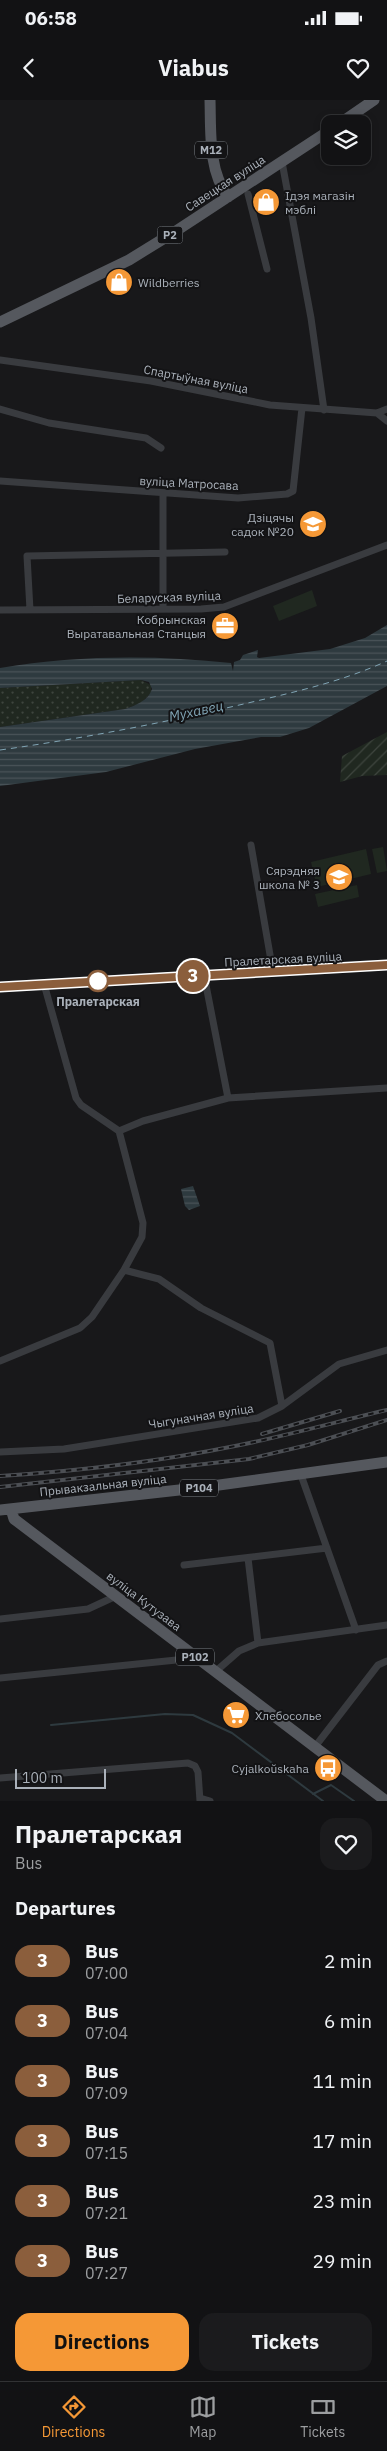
<!DOCTYPE html>
<html lang="en">
<head>
<meta charset="utf-8">
<style>
	:root { --surface:#121214; --page:#1b1b1d; --text:#f1f3f6; --muted:#9c9ea0; --line:#313234; --accent:#f59836 }
	body { margin:0; font-family:"IBM Plex Sans",sans-serif; background:var(--page); color:var(--text); height:100vh; display:flex; flex-direction:column; font-size:19px; white-space:nowrap }
	* { box-sizing:border-box; margin:0 }
	p { font-size:16px; color:var(--muted) }
	.icon { flex:none; width:28px; height:28px; fill:none; stroke:currentColor; stroke-width:2; stroke-linecap:round; stroke-linejoin:round }
	.map { position:relative; height:1701px; overflow:hidden }
	.sheet { display:flex; flex-direction:column; background:var(--surface); flex:1 }
	.sheet>* { flex:none }
	.badge { padding:0 10px; border-radius:16px; font-size:18px; line-height:32px }
	.fabs { position:absolute; left:321px; top:15px; display:grid; gap:10px }
	.fabs a { display:grid; place-items:center; width:50px; height:50px; border-radius:10px; background:var(--surface); box-shadow:0 2px 8px #0003,0 0 0 1px var(--line); font-size:25px }
	.scale { position:absolute; left:15px; bottom:12px; width:91px; box-sizing:border-box; padding-left:5px; border:2px solid #aab1ba; border-top:0; font-size:14px; line-height:18px; white-space:nowrap; color:#aab1ba; -webkit-text-stroke:4px #131315; paint-order:stroke }
	.map>.badge { position:absolute; translate:-50% -50%; box-shadow:0 0 0 2px #fff }
	h2 { padding:0 15px; font-size:19px; line-height:45px }
	.round { display:grid; place-items:center; flex:none; width:52px; height:52px; border-radius:15px; background:var(--page) }
	.head { display:flex; align-items:center; justify-content:space-between; height:85px; padding:0 15px }
	h1 { font-size:24px; font-weight:700; line-height:38px }
	.button { display:flex; gap:10px; margin-top:auto; padding:10px 15px }
	.button a { flex:1; height:58px; border-radius:15px; background:var(--accent); color:#111; font-size:20px; font-weight:700; line-height:58px; text-align:center }
	.button a+a { background:var(--page); color:var(--text) }
	ul { padding:0; list-style:none }
	li { display:flex; align-items:center; gap:15px; height:60px; padding:0 15px }
	li div { flex:1 }
	li b { display:block; font-size:19px }
	li em { font-style:normal }
	li .badge { min-width:55px; font-weight:700; text-align:center }
	.status { display:flex; justify-content:space-between; align-items:center; height:35px; padding:0 25px; background:var(--surface); direction:ltr }
	.status svg { height:14px; fill:currentColor }
	header { display:flex; justify-content:space-between; align-items:center; height:65px; padding:0 15px; background:var(--surface); font-size:22px; font-weight:700 }
	.tab-bar { display:flex; justify-content:space-around; align-items:center; height:70px; border-top:1px solid var(--line); background:var(--surface); font-size:14px; color:var(--muted) }
	.tab-bar a { display:grid; justify-items:center; gap:2px }
	.tab-bar .on { color:var(--accent) }
	.map>svg:first-child { display:block }
	.grass { fill:url(#grass-dots) }
	.garden { fill:url(#garden-furrows) }
	.pitch { fill:#202820 }
	.water { fill:url(#water-rules) }
	.lines { fill:none; stroke-linecap:round; stroke-linejoin:round }
	.stream { stroke:#2e3a3f; stroke-width:2 }
	.ferry { stroke:#81a5b5; stroke-width:1; stroke-dasharray:6 5; stroke-linecap:butt }
	.street { stroke:#393b3f; stroke-width:7 }
	.secondary { stroke:#474a4f; stroke-width:10 }
	.primary { stroke:#55585e; stroke-width:11 }
	.rail-casing { stroke:#4c4f54; stroke-width:4 }
	.rail { stroke:#131315; stroke-width:2; stroke-dasharray:5.5; stroke-linecap:butt }
	.line-casing { stroke:#fff; stroke-width:11 }
	.line { stroke:#8b5e3c; stroke-width:8 }
	.stop-dot { fill:#fff; stroke:#8b5e3c; stroke-width:2.5 }
	.labels { text-anchor:middle; dominant-baseline:central; stroke-width:4; stroke-linejoin:round; paint-order:stroke }
	.shield { fill:#131315; stroke:#7d8288; stroke-width:1 }
	.shield-label { font-size:11px; font-weight:bold; fill:#aab1ba }
	.street-label { font-size:12px; fill:#aab1ba; stroke:#131315 }
	.poi-label { font-size:12px; fill:#aab1ba; stroke:#131315; text-anchor:end }
	.stop-label { font-size:12px; font-weight:bold; fill:#aab1ba; stroke:#131315 }
	.water-label { font-size:14px; font-style:italic; fill:#81a5b5; stroke:#131315 }
</style>
</head>
<body>
<div class="status"><b>06:58</b><svg viewBox="0 0 49 12"><path d="M0 12V9h3v3zM5 12V6h3v6zM10 12V3h3v9zM15 12V0h3v12zM26 1h20v11H26zM47 4h2v5h-2z"/></svg></div>
<header><svg class="icon" aria-label="back" viewBox="0 0 24 24"><path d="M15 5l-7 7 7 7"/></svg>Viabus<svg class="icon" aria-label="heart" viewBox="0 0 24 24"><path d="M12 20l-8-8c-3-5 5-10 8-4 3-6 11-1 8 4z"/></svg></header>
<div class="map">
<svg width="387" height="1701" viewBox="0 0 387 1701">
	<defs>
		<pattern id="grass-dots" width="8" height="8" patternUnits="userSpaceOnUse" patternTransform="scale(1.25)"><rect width="8" height="8" fill="#202820"/><path d="M2 2h.1M6 6h.1" fill="none" stroke="#3e453e" stroke-width="1.8" stroke-linecap="round"/></pattern>
		<pattern id="garden-furrows" width="10" height="10" patternUnits="userSpaceOnUse" patternTransform="scale(1.25)"><rect width="10" height="10" fill="#202820"/><path d="M-1 1l2-2M0 10L10 0M9 11l2-2" fill="none" stroke="#3e453e"/></pattern>
		<pattern id="water-rules" width="6" height="5" patternUnits="userSpaceOnUse" patternTransform="scale(1.25)"><rect width="6" height="5" fill="#2e3a3f"/><path d="M0 2.5h6" fill="none" stroke="#4a5459"/></pattern>
	</defs>
	<rect width="100%" height="100%" fill="#18181a"/>
	<path class="grass" d="M141 580 151 585V593L141 603 125 609 0 627V588Z"/>
	<path class="garden" d="M387 632V675L362 676 340 682 342 656Z"/>
	<path class="pitch" d="M312 490 317 506 279 521 273 506Z
		M383 747 387 771 377 773 372 749Z
		M366 749 371 774 317 787 311 762Z
		M357 785 359 797 318 807 315 794Z"/>
	<path class="water" d="M387 525V586L309 628 280 637H261L195 649 106 672 0 686V627L125 609C136 605 148 601 152 589L149 582 141 580 0 588V568C76 555 155 555 231 563L233 571 234 562 240 560 243 555 258 550 257 557 259 558 330 549 365 538Z
		M193 1086 200 1106 189 1110 185 1106 181 1089Z"/>
	<g class="lines">
		<path class="stream" d="M51 1625 165 1614 193 1615 232 1633 323 1701
			M313 1694 331 1685 354 1701"/>
		<path class="ferry" d="M0 650C79 639 157 624 235 606 286 594 339 583 387 561"/>
		<path class="street" d="M282 62 311 218 324 310
			M248 94 267 169
			M0 260 151 281 270 305 377 313 387 309
			M0 309 49 323 146 338 161 348
			M377 313 387 321
			M0 381 238 398 287 394 293 391 302 308
			M163 394V509
			M0 510 201 509 224 507 387 445
			M30 510 27 456 225 452
			M251 745 273 872
			M204 875 228 998
			M119 1031 143 1021 228 998 387 988
			M124 1170 159 1179 201 1208 270 1243 282 1306
			M0 1261 80 1228 92 1217 124 1170 142 1137 143 1123 119 1031 81 1005 76 998 44 884
			M0 1352 64 1349 258 1318 282 1306 339 1264 387 1250
			M301 1375 356 1530
			M248 1458 258 1543
			M184 1465 327 1448
			M0 1519 88 1509 114 1497
			M215 1572 239 1551 258 1543 387 1525
			M0 1578 196 1558
			M314 1648 378 1565 387 1561
			M0 1678 188 1663 195 1666 198 1672 200 1701
			M200 1698 210 1701"/>
		<path class="secondary" d="M0 887 387 865"/>
		<path class="primary" d="M210 0C211 32 208 70 228 97
			M339 24 374 0
			M0 222 129 160 176 131 330 30
			M11 1409 14 1419 386 1701
			M0 1410 197 1388 387 1362"/>
		<g class="rail-casing">
			<path id="rail" d="M262 1334 340 1311
				M0 1376C79 1371 157 1362 235 1346 286 1336 336 1322 387 1310
				M0 1387 249 1359 308 1345 387 1320"/>
		</g>
		<use href="#rail" class="rail"/>
	</g>
	<g class="lines">
		<g class="line-casing">
			<path id="line" d="M0 887 387 865"/>
		</g>
		<use href="#line" class="line"/>
	</g>
	<defs>
		<g id="shop-disc" transform="scale(1.4375)"><circle r="9.5" fill="#f59836" stroke="#131315"/><path d="M-5-2.5h2.3a2.7 3.5 0 0 1 5.4 0H5L5.5 6h-11ZM-1.5-2.5h3a1.5 2.3 0 0 0-3 0Z" fill="#fff"/></g>
		<g id="school-disc" transform="scale(1.4375)"><circle r="9.5" fill="#f59836" stroke="#131315"/><path d="M0-5L7-2L0 1L-7-2ZM-4 1L0 2.5L4 1V4Q0 6-4 4Z" fill="#fff"/></g>
		<g id="office-disc" transform="scale(1.4375)"><circle r="9.5" fill="#f59836" stroke="#131315"/><path d="M-6-3h4V-5.5h4V-3h4V5H-6ZM-1-4.5V-3h2v-1.5ZM-6 0V1H6V0Z" fill="#fff"/></g>
		<g id="supermarket-disc" transform="scale(1.4375)"><circle r="9.5" fill="#f59836" stroke="#131315"/><path d="M-6-5.5h2.5l.6 2H6L4.5 2H-2.5L-4.4-4H-6ZM-1.5 3.2a1.3 1.3 0 1 0 .1 0ZM3 3.2a1.3 1.3 0 1 0 .1 0Z" fill="#fff"/></g>
		<g id="bus-disc" transform="scale(1.4375)"><circle r="9.5" fill="#f59836" stroke="#131315"/><path d="M-5-6H5V4H4V6H2V4H-2V6H-4V4H-5ZM-3.5-4V0h7V-4ZM-3.5 1.2v1.5H-2V1.2ZM2 1.2v1.5H3.5V1.2Z" fill="#fff"/></g>
	</defs>
	<g fill-rule="evenodd">
		<use href="#shop-disc" x="266" y="102"/>
		<use href="#shop-disc" x="119" y="182"/>
		<use href="#school-disc" x="313" y="424"/>
		<use href="#office-disc" x="225" y="526"/>
		<use href="#school-disc" x="339" y="777"/>
		<use href="#supermarket-disc" x="236" y="1615"/>
		<use href="#bus-disc" x="328" y="1668"/>
	</g>
	<circle class="stop-dot" cx="98" cy="881" r="10"/>
	<g class="labels">
		<g class="shield">
			<rect x="195" y="41.5" width="32" height="17" rx="4"/>
			<rect x="157.5" y="126.5" width="25" height="17" rx="4"/>
			<rect x="180" y="1379.5" width="38" height="17" rx="4"/>
			<rect x="176" y="1548.5" width="38" height="17" rx="4"/>
		</g>
		<g class="shield-label">
			<text x="211" y="50">М12</text>
			<text x="170" y="135">Р2</text>
			<text x="199" y="1388">Р104</text>
			<text x="195" y="1557">Р102</text>
		</g>
		<g class="street-label">
			<text transform="translate(225 83) rotate(-33)">Савецкая вуліца</text>
			<text transform="translate(196 279) rotate(11)">Спартыўная вуліца</text>
			<text transform="translate(189 383) rotate(3)">вуліца Матросава</text>
			<text transform="translate(169 497) rotate(-2)">Беларуская вуліца</text>
			<text transform="translate(283 859) rotate(-3)">Пралетарская вуліца</text>
			<text transform="translate(201 1316) rotate(-9)">Чыгуначная вуліца</text>
			<text transform="translate(103 1385) rotate(-6)">Прывакзальная вуліца</text>
			<text transform="translate(144 1501) rotate(37)">вуліца Кутузава</text>
		</g>
		<g class="poi-label">
			<text x="285" y="95" text-anchor="start">Ідэя магазін<tspan x="285" dy="14">мэблі</tspan></text>
			<text x="138" y="182" text-anchor="start">Wildberries</text>
			<text x="294" y="417">Дзіцячы<tspan x="294" dy="14">садок №20</tspan></text>
			<text x="206" y="519">Кобрынская<tspan x="206" dy="14">Выратавальная Станцыя</tspan></text>
			<text x="320" y="770">Сярэдняя<tspan x="320" dy="14">школа № 3</tspan></text>
			<text x="255" y="1615" text-anchor="start">Хлебосолье</text>
			<text x="309" y="1668">Cyjalkoŭskaha</text>
		</g>
		<g class="stop-label">
			<text x="98" y="901">Пралетарская</text>
		</g>
		<g class="water-label">
			<text transform="translate(196 611) rotate(-12)">Мухавец</text>
		</g>
	</g>
</svg>
<div class="fabs">
<a><svg class="icon" aria-label="layers" viewBox="0 0 24 24"><path d="M12 4l9 5-9 5-9-5zM3 14l9 5 9-5"/></svg></a>
</div>
<div class="scale">100 m</div>
<b class="badge" style="left:193px;top:876px;background:#8b5e3c;color:#fff">3</b>
</div>
<section class="sheet">
<div class="head"><div><h1>Пралетарская</h1><p>Bus</p></div><a class="round"><svg class="icon" aria-label="heart" viewBox="0 0 24 24"><path d="M12 20l-8-8c-3-5 5-10 8-4 3-6 11-1 8 4z"/></svg></a></div>
<h2>Departures</h2>
<ul>
<li><span class="badge" style="background:#8b5e3c;color:#fff">3</span><div><b>Bus</b><p>07:00</p></div><em>2 min</em></li>
<li><span class="badge" style="background:#8b5e3c;color:#fff">3</span><div><b>Bus</b><p>07:04</p></div><em>6 min</em></li>
<li><span class="badge" style="background:#8b5e3c;color:#fff">3</span><div><b>Bus</b><p>07:09</p></div><em>11 min</em></li>
<li><span class="badge" style="background:#8b5e3c;color:#fff">3</span><div><b>Bus</b><p>07:15</p></div><em>17 min</em></li>
<li><span class="badge" style="background:#8b5e3c;color:#fff">3</span><div><b>Bus</b><p>07:21</p></div><em>23 min</em></li>
<li><span class="badge" style="background:#8b5e3c;color:#fff">3</span><div><b>Bus</b><p>07:27</p></div><em>29 min</em></li>
</ul>
<div class="button"><a>Directions</a><a>Tickets</a></div>
</section>
<nav class="tab-bar">
<a class="on"><svg class="icon" aria-label="directions" viewBox="0 0 24 24"><path d="M12 3l9 9-9 9-9-9zM9 14v-3h6M13 9l2 2-2 2"/></svg>Directions</a>
<a><svg class="icon" aria-label="map" viewBox="0 0 24 24"><path d="M3 6l6-2 6 2 6-2v14l-6 2-6-2-6 2zM9 4v14M15 6v14"/></svg>Map</a>
<a><svg class="icon" aria-label="tickets" viewBox="0 0 24 24"><path d="M3 7h18v10H3zM15 7v10"/></svg>Tickets</a>
</nav>
</body>
</html>
